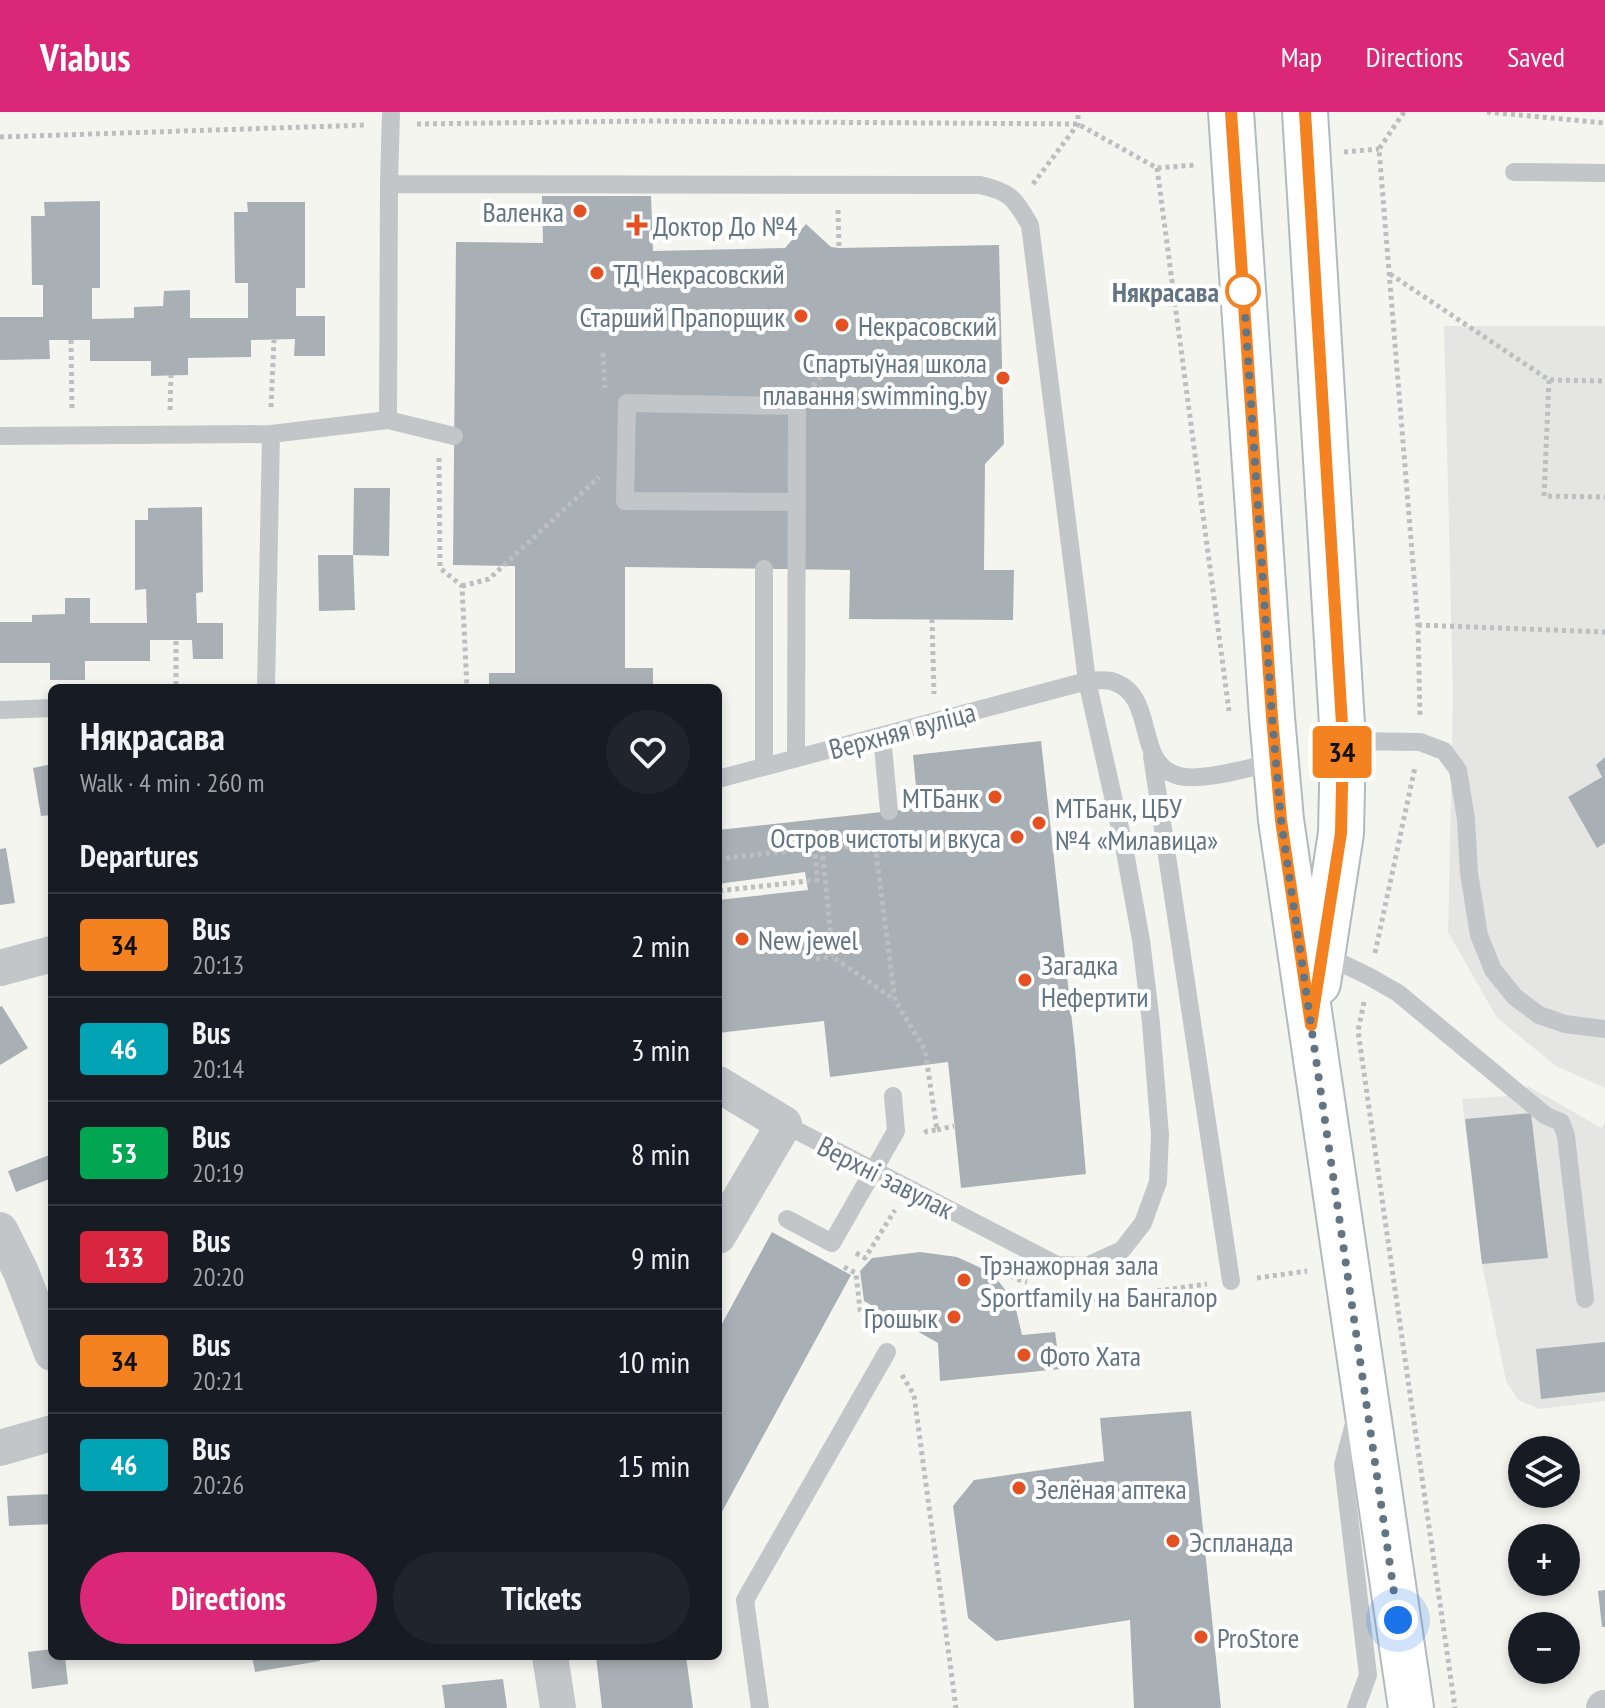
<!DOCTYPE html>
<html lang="en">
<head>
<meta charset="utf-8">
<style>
	:root { --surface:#171b24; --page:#20242c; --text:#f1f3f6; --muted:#9ea1a6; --line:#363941; --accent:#db2777 }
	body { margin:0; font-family:"PT Sans Narrow",sans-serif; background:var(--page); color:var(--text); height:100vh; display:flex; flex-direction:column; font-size:30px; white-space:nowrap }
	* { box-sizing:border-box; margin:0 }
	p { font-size:26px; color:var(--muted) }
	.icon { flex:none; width:44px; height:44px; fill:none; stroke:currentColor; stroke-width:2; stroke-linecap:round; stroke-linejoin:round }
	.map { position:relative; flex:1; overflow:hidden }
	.side { position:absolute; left:48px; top:572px; width:674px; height:976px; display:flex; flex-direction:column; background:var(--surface); border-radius:12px; box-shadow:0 4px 12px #0003 }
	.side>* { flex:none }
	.badge { padding:0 16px; border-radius:6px; font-size:28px; line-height:52px }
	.fabs { position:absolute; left:1508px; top:1324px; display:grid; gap:16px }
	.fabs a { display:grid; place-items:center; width:72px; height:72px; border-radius:50%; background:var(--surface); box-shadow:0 4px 12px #0003; font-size:40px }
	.you { position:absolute; width:40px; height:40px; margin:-20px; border:6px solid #fff; border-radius:50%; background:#1a73e8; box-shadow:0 0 0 12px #1a73e833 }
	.map>.badge { position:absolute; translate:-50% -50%; box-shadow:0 0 0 4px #fff }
	h2 { padding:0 32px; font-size:30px; line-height:72px }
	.round { display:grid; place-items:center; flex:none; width:84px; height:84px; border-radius:42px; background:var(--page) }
	.head { display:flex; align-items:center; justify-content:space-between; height:136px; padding:0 32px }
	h1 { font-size:38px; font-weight:700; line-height:60px }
	.action { display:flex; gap:16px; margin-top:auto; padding:16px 32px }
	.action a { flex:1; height:92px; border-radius:48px; background:var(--accent); color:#fff; font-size:32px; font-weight:700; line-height:92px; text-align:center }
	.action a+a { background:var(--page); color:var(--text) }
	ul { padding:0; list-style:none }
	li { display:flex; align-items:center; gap:24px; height:104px; padding:0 32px; border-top:2px solid var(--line) }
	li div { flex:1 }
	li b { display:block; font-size:30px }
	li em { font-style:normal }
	li .badge { min-width:88px; font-weight:700; text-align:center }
	header { display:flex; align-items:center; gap:48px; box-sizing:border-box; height:112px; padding:0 40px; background:var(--accent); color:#fff }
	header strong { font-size:38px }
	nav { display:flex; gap:44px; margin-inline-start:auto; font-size:28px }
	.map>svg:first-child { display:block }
	.built { fill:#e5e6e4 }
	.building { fill:#a8b0b5 }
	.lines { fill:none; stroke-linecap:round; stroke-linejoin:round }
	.secondary-casing { stroke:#b4b9be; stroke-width:48 }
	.path { stroke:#bcbec0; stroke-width:5; stroke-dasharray:4 4; stroke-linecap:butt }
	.service { stroke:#c2c6c9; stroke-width:18 }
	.minor { stroke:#c2c6c9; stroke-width:36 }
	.secondary { stroke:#fff; stroke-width:44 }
	.line-casing { stroke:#fff; stroke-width:18 }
	.line { stroke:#f58220; stroke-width:12 }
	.walk { stroke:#637482; stroke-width:8; stroke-dasharray:0 14.4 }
	.poi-dot { fill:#e55020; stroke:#fff; stroke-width:3 }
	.stop-dot { fill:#fff; stroke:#f58220; stroke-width:4 }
	.labels { text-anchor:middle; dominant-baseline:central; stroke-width:8; stroke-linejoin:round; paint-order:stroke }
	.poi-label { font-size:28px; fill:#637482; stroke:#fff; text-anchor:start }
	.stop-label { font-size:28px; font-weight:bold; fill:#637482; stroke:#fff; text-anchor:end }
	.street-label { font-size:28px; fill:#637482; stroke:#fff }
</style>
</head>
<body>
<header>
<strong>Viabus</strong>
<nav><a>Map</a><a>Directions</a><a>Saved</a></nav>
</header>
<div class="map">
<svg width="1605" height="1596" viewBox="0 0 1605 1596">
	<rect width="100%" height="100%" fill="#f5f5f0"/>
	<path class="built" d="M1444 214H1605V976L1556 954 1497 906 1448 820 1453 584Z
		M1528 974 1602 1016 1605 1009V1289L1540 1297 1518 1288 1506 1269 1482 1152 1462 987 1521 983Z"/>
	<path class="building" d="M542 84H651L653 139 785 136 806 112 831 135 839 136 999 133 1004 332 985 352 984 458H1014L1013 508 849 507 850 458 625 455V556H653V576H489V561H515V454L453 453 456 130 543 131Z
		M100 89V176H92V207L134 206V195L163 194 164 179 190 178V206H248V171H235L234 100H248L247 90H305V176H296V204H325V244H294L295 227 251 228V245L188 246V263L151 264V249H90V228H49L50 247 0 248V205H43V173H32L31 104H45L44 90Z
		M354 376H390L389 444 353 443 355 498 319 499 318 443H353Z
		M202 395 203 480 196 481 197 511H223V547H193L192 528H150V549H85V568H50V551H0V510H32V503L65 502V486H90V511H147L146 477 135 478V408H148V396Z
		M1041 629 1075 936 1086 1062 961 1076 948 950 830 965 824 909 718 921V788L808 778 805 760 718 772V718L918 696 913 643Z
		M1605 645V731L1597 736 1568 685 1602 665 1596 653Z
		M52 652V703L41 704 33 656Z
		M6 736 15 791 0 793V737Z
		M2 894 28 936 0 953V895Z
		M1531 1001 1548 1146 1482 1152 1465 1007Z
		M52 1042V1066L16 1080 8 1059Z
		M772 1120 851 1163 718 1407V1219Z
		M920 1140 957 1145 992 1161 1014 1189 1022 1223 1055 1220 1060 1257 940 1269 938 1231 864 1189 860 1159 872 1146Z
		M1605 1230V1280L1541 1287 1536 1237Z
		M1191 1299 1221 1596H1134L1130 1508 996 1529 968 1506 953 1394 974 1368 1104 1349 1100 1306Z
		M52 1382V1412L9 1414 7 1384Z
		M1605 1478V1515H1602L1598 1479Z
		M52 1537V1544H65L68 1572 32 1577 28 1540Z
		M252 1544H319L320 1549 255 1560Z
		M596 1544H686L693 1596H602Z
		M503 1567 507 1596H445L442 1573Z"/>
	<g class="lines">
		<g class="secondary-casing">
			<path id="secondary" d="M1231 0 1272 605 1281 708 1411 1596
				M1305 0 1343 629 1341 721 1318 871"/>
		</g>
		<path class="path" d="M1404 0 1379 37 1418 513 1420 606
			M1487 0 1605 11
			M417 12 647 9 1078 12 1157 56 1195 53
			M0 25 367 13
			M1344 40 1379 37
			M1157 56 1229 599
			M1033 72 1078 12V0
			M838 98 839 136
			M1390 162 1549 268 1605 269
			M71 228 72 299
			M603 241 605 276
			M1549 268 1544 384 1605 385
			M813 274 838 244
			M271 295 274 228
			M170 298 171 263
			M439 346 440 456 462 474 467 576
			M462 474 489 467 599 365
			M932 507 934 582
			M1418 513 1605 520
			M176 529V576
			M922 728 875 733 895 888 925 938 937 1018 927 1019 922 1023
			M820 736 875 733
			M822 736 833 845 894 887
			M718 747 815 736 817 768 718 779
			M1375 841 1415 655
			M816 847 833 845
			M1364 890 1358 919 1455 1596
			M937 1018 954 1014
			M856 1141 865 1146 895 1098
			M844 1155 856 1161 860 1198 873 1218
			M997 1155 1016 1167 1027 1170
			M1257 1166 1307 1159
			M1063 1182 1086 1189 1207 1172
			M902 1263 914 1283 956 1596"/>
		<path class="service" d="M1514 60 1605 61
			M389 72 980 73C1011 80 1014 86 1030 113L1087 569 1123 729 1141 828 1151 911 1160 1023 1158 1070 1143 1111 1122 1138 1087 1154 1057 1153 784 1012
			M388 308 454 324
			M0 324 271 322 388 308 389 72 391 0
			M764 457V655
			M266 576 271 322
			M0 598 52 596
			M882 624 889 699
			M1343 629 1420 630 1444 639 1458 658 1466 707 1469 761 1479 823 1493 858 1515 885 1539 903 1565 912 1605 917
			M1152 644 1231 1169
			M796 646 797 294 627 291 625 389 796 390
			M718 667 1087 569C1094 569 1104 567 1111 569 1159 582 1132 652 1179 664 1203 670 1250 655 1276 650
			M1323 842 1370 865 1398 881 1546 1004 1561 1010 1566 1024 1585 1187
			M787 1107 832 1131 896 1019 893 984
			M1355 1308 1343 1353 1368 1563 1356 1596
			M760 1596 745 1488 887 1240"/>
		<path class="minor" d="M0 856 52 842
			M718 972 784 1012 718 1124
			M0 1118 21 1160 52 1241
			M0 1336 52 1321
			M550 1544 558 1596
			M1604 1596H1605"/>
		<use href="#secondary" class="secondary"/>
	</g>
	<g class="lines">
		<g class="line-casing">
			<path id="line" d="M1231 0 1272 605 1281 708 1311 913 1341 721 1343 629 1305 0"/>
		</g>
		<use href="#line" class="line"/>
		<path class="walk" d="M1243 179V171L1272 605 1281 708 1398 1508"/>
	</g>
	<g class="poi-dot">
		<circle cx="580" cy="99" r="8"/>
		<path d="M633 101h8v8h8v8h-8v8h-8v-8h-8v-8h8z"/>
		<circle cx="597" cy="161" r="8"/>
		<circle cx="801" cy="204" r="8"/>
		<circle cx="842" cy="213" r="8"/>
		<circle cx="1003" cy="266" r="8"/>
		<circle cx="995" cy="685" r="8"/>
		<circle cx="1039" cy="711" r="8"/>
		<circle cx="1017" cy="725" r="8"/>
		<circle cx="742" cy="827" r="8"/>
		<circle cx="1025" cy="868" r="8"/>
		<circle cx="964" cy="1168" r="8"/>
		<circle cx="954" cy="1205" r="8"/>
		<circle cx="1024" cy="1243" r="8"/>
		<circle cx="1019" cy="1376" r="8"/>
		<circle cx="1173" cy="1429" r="8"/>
		<circle cx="1201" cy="1525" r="8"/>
	</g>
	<circle class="stop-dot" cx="1243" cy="179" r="16"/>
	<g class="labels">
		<g class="poi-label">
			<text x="564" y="99" text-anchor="end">Валенка</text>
			<text x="653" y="113">Доктор До №4</text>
			<text x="613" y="161">ТД Некрасовский</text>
			<text x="785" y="204" text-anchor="end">Старший Прапорщик</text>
			<text x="858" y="213">Некрасовский</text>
			<text x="987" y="250" text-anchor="end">Спартыўная школа<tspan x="987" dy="32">плавання swimming.by</tspan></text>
			<text x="979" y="685" text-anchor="end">МТБанк</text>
			<text x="1055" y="695">МТБанк, ЦБУ<tspan x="1055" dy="32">№4 «Милавица»</tspan></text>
			<text x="1001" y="725" text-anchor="end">Остров чистоты и вкуса</text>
			<text x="758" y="827">New jewel</text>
			<text x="1041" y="852">Загадка<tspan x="1041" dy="32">Нефертити</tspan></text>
			<text x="980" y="1152">Трэнажорная зала<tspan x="980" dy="32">Sportfamily на Бангалор</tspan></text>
			<text x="938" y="1205" text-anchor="end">Грошык</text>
			<text x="1040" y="1243">Фото Хата</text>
			<text x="1035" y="1376">Зелёная аптека</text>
			<text x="1189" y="1429">Эспланада</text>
			<text x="1217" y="1525">ProStore</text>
		</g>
		<g class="stop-label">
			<text x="1219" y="179">Някрасава</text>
		</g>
		<g class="street-label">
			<text transform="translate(902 618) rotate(-15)">Верхняя вуліца</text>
			<text transform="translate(886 1065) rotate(27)">Верхні завулак</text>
		</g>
	</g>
</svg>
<div class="fabs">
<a><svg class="icon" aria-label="layers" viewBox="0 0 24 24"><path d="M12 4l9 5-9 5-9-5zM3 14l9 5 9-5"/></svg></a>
<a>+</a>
<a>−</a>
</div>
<div class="you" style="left:1398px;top:1508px"></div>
<b class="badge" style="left:1342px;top:640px;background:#f58220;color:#111">34</b>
<section class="side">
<div class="head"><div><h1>Някрасава</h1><p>Walk · 4 min · 260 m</p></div><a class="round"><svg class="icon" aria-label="heart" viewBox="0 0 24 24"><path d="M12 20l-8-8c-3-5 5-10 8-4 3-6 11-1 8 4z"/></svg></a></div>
<h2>Departures</h2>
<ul>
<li><span class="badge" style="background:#f58220;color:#111">34</span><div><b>Bus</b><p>20:13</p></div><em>2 min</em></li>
<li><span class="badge" style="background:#00a3b4;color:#fff">46</span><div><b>Bus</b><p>20:14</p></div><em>3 min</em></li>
<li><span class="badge" style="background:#00a651;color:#fff">53</span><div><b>Bus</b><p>20:19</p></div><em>8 min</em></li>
<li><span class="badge" style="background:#d7263d;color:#fff">133</span><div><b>Bus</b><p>20:20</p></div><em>9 min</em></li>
<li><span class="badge" style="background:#f58220;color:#111">34</span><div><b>Bus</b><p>20:21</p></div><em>10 min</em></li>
<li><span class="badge" style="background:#00a3b4;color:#fff">46</span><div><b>Bus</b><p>20:26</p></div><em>15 min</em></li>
</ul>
<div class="action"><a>Directions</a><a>Tickets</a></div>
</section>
</div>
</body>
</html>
